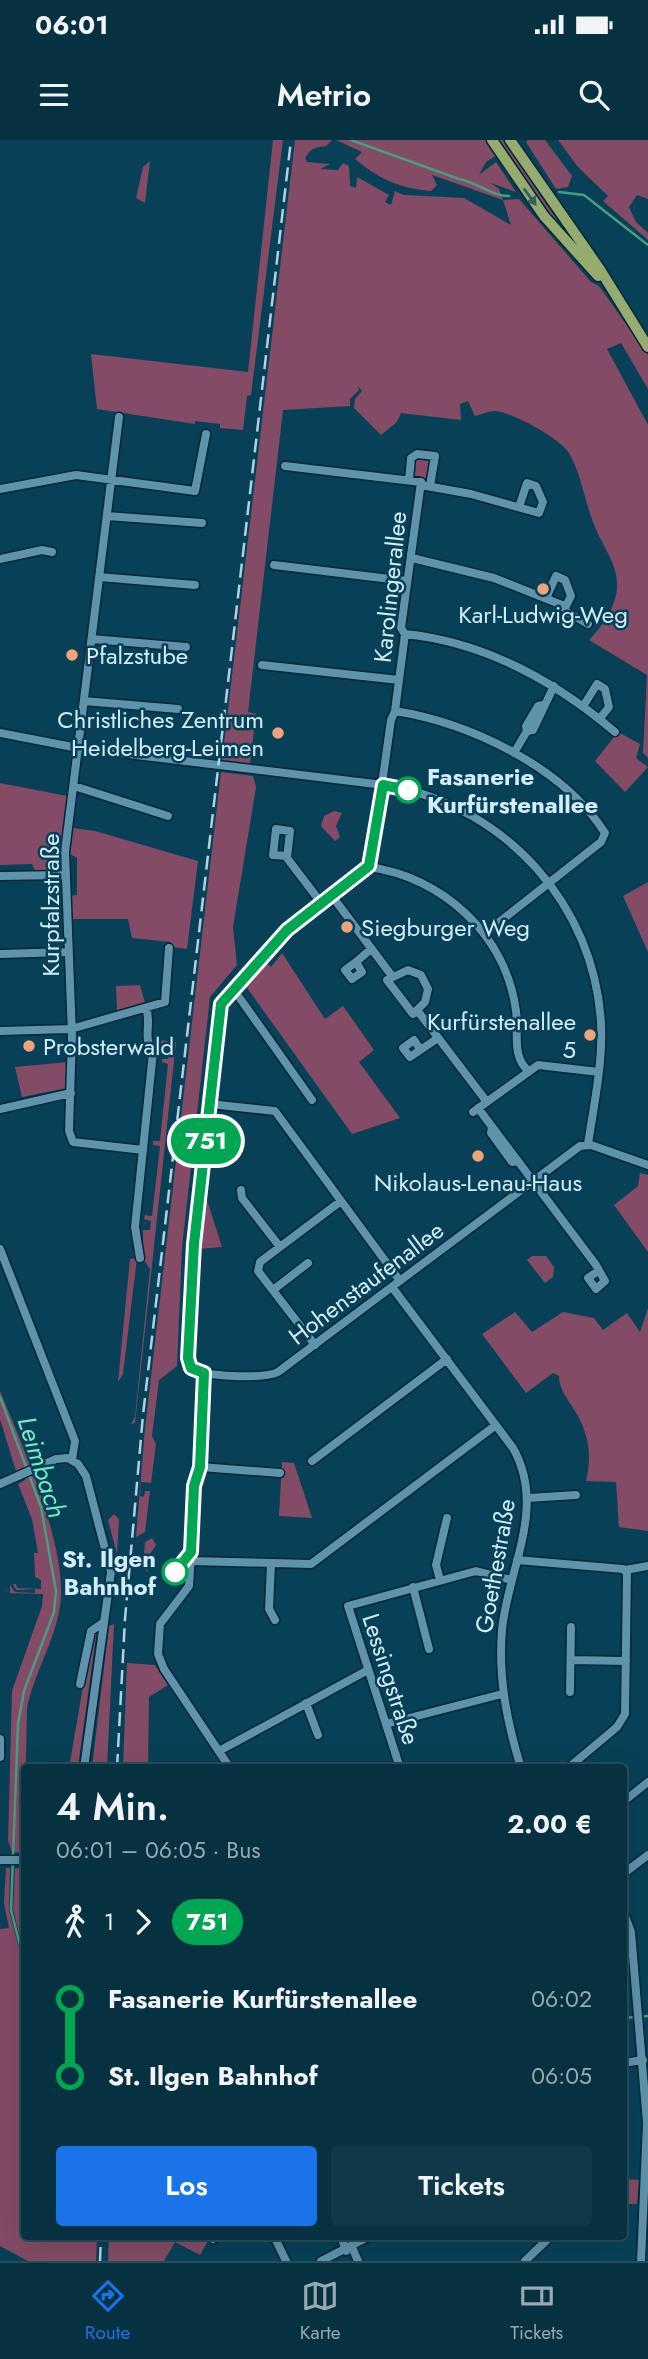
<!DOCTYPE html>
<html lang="de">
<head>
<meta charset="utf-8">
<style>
	:root { --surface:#063141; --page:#0f3948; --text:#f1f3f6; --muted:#98a9b1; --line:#274c5a; --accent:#1a73e8 }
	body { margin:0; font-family:Jost,sans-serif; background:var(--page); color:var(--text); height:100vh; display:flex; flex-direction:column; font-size:26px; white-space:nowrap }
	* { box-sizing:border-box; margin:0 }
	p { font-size:23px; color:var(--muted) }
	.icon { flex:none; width:38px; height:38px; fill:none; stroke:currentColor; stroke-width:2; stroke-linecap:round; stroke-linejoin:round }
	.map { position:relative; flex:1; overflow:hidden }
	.sheet { position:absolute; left:21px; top:1624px; width:606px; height:476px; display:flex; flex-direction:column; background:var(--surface); border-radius:7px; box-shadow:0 7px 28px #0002,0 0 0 2px var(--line) }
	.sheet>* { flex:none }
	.badge { padding:0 14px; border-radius:23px; font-size:24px; line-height:46px }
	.map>.badge { position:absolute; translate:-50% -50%; box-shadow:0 0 0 4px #fff }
	.legs { display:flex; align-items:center; gap:10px; height:77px; padding:0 35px; font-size:23px }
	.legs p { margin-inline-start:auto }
	.head { display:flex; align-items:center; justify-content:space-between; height:119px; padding:0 35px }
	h1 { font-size:38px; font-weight:600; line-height:52px }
	.action { display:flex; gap:14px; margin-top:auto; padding:14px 35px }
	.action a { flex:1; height:80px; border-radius:7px; background:var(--accent); color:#fff; font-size:28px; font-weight:600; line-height:80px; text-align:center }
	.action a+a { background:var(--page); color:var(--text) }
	ul { padding:0 35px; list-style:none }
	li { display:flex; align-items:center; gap:24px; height:77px; font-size:26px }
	li i { display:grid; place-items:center; width:10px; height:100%; margin:0 9px; background:currentColor }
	li i::after { content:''; width:18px; height:18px; margin:-9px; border:5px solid; border-radius:50%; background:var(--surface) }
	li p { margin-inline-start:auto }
	li:first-child i { background:linear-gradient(#0000 50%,currentColor 0) }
	li:last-child i { background:linear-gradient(currentColor 50%,#0000 0) }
	.status { display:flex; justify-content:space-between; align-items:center; height:49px; padding:0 35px; background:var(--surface); direction:ltr }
	.status svg { height:19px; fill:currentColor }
	header { display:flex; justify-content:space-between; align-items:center; height:91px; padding:0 35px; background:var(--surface); font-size:32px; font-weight:600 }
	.dock { display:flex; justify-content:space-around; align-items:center; height:98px; border-top:2px solid var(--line); background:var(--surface); font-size:19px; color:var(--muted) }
	.dock a { display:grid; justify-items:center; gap:4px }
	.dock .selected { color:var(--accent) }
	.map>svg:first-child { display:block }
	.green { fill:#834b66 }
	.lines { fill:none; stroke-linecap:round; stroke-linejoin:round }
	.stream { stroke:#489e83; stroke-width:2.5 }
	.minor-casing { stroke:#002637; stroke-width:11 }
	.major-casing { stroke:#002637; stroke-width:13 }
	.minor { stroke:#5f92ab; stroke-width:8 }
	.major { stroke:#96ab6f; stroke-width:10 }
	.rail { stroke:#b2d1e0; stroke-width:2.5; stroke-dasharray:14 7; stroke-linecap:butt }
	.oneway { fill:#33615e }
	.line-1-casing { stroke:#fff; stroke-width:16 }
	.line-1 { stroke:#00a651; stroke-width:10 }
	.poi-dot { fill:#efa377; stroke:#084157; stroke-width:2.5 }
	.stop-1-dot { fill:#fff; stroke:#00a651; stroke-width:3.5 }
	.labels { text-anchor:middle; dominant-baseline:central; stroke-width:5; stroke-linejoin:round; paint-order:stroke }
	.street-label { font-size:24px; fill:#d3edfa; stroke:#084157 }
	.poi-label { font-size:24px; fill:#d3edfa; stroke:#084157; text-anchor:start }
	.stop-label { font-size:24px; font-weight:bold; fill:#d3edfa; stroke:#084157; text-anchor:start }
	.water-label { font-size:26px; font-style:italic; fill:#72ebc5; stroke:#084157 }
</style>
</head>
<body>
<div class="status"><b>06:01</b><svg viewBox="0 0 49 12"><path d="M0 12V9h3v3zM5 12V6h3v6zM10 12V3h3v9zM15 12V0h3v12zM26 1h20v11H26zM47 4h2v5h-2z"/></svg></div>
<header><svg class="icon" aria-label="menu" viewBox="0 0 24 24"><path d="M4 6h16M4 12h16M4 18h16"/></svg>Metrio<svg class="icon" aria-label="search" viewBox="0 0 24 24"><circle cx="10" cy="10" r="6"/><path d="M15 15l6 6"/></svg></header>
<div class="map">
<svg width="648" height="2121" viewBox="0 0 648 2121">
	<rect width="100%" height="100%" fill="#084157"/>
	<path class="green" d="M273 0H283L251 255 247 256 243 290 220 288V284L195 281V284L97 269 91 214 248 232Z
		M295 0H332L326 6C315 7 311 8 305 18L307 22 330 24 320 29 338 30 343 23 349 26 350 46 356 48 357 37 389 55 385 62 391 65 395 51 404 55 464 58 511 85 503 60 432 35 437 45 431 51C401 49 377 38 355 19L362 12 336 0H487L497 15 486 22 479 35 496 22 516 52 491 43 499 49 503 60 519 59 591 142 599 146 648 215V249L621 203 607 209 648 285V618L643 613 647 535 589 500C602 487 615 468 617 449 619 426 604 409 596 389 585 365 582 335 569 313 561 299 514 273 496 271 490 271 481 274 475 276L468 261 460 264 461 280 401 273 397 282 381 295 354 268 355 259 362 251 358 246 359 250 350 259V266L283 270 248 572 256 574 250 624 222 621Z
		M495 0H503L557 80 554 82Z
		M528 0H545L572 36 568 47 556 49 526 2Z
		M558 0H648V59L637 55 629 67 636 82 648 93V100L603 61 608 56 578 27Z
		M150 21 145 63 136 58 143 27Z
		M415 319 430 321 427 339 412 338Z
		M618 592 640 604 636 618 648 627 625 652 595 621Z
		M221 632 253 636 256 647 233 787 237 825 210 857 182 1107 177 1226 159 1240 152 1296 156 1304 151 1343 141 1342 140 1356 144 1357 145 1351H150L145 1392 136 1397 145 1289Z
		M0 643 67 656 60 726 57 730 35 731 32 724 0 725Z
		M334 671 342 673 336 686 340 697 335 701 321 686 324 676Z
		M73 688 95 691 198 721 187 809 171 807V802L132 798 128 779H72L70 756 77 755V718L70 714Z
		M648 742V812L623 756Z
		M282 813 325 879 343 866 374 910 359 922 400 978 352 994 245 845 266 823 271 827Z
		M140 845 145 863 117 871 116 846Z
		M150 899 176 902 135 1283 131 1284 135 1277 150 1129 143 1119V1090H150L151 1081 144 1079 145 1075 152 1076 160 1006 153 1005V1001H160L168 924 162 922V919H168L169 909 157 908Z
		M68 922 67 948 22 957 15 927Z
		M640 1033 648 1035V1112L614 1065 638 1046Z
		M205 1058 208 1063 222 1107 199 1109Z
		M532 1116H546L554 1127 553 1137 545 1143 527 1120Z
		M137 1118 123 1234 118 1242 130 1119Z
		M648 1168V1391L619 1387 616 1342 586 1341C592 1315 589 1294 575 1271 568 1259 559 1250 559 1236L553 1233 526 1253 482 1194 515 1172 532 1192 563 1172 594 1178 603 1190 627 1173 640 1192Z
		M0 1251C22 1304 69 1411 60 1466 55 1501 34 1533 27 1568L24 1713 12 1712 8 1701 12 1551 42 1466 43 1454 10 1453V1445L15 1452 35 1453V1449L16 1450 13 1444H16L17 1448 41 1449V1440L35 1437 34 1413H38L32 1379 18 1344 25 1340 22 1328 16 1331 0 1279Z
		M282 1322 294 1323 312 1378 279 1376Z
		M114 1374 119 1379 117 1414 108 1380Z
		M152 1398 156 1405 147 1418 148 1432 143 1426 145 1402Z
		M114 1484 107 1627H92L109 1486Z
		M97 1489 78 1627 69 1628 91 1500Z
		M127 1523 155 1525 168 1545 149 1557 148 1627H123Z
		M6 1728H10L9 1770 24 1828V2096L97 2097 96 2121H28L0 2106V1789L9 1788 4 1763Z
		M15 1728 24 1729V1816L13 1769Z
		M623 2039 639 2040 637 2064H623Z
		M109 2097H210L200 2115 175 2102 164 2121H108Z"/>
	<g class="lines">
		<path class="stream" d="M351 0 459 39C477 42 491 56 509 56
			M559 52 584 55 648 105
			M0 1257 41 1367 56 1451 54 1472 24 1551 18 1584 11 1770 24 1821
			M623 1878 648 1876"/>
		<g class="minor-casing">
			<path id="minor" d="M119 277 65 712 72 895 69 991 73 1002 143 1010
				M285 326 421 342 401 488 405 494 395 571 391 580 371 722 365 731 287 790 221 864 194 1104 188 1218 191 1228C202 1237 264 1239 278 1232L580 1006 591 1005 648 1025
				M409 340 411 318 417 314 435 316 430 346
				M421 345 471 354 539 373 543 362 536 346 527 343 519 367
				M0 349 76 335 195 351 206 294
				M107 376 202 383
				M412 418 494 438 562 465 567 472 588 484
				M0 419 42 410 52 412
				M274 425 407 441
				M99 437 195 445
				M546 458 556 436 565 440 571 456 566 466 562 465
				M405 494C484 502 556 542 615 592
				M92 499 186 507
				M262 525 399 540
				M84 561 178 569
				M584 565 597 544 605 549 609 567 601 577
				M395 571C470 583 563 627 605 693L601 702 484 794
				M527 591 526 586 538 566 543 565
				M0 593 78 608 392 646C507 669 594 765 601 883 603 923 594 964 588 1004
				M514 613 527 591 533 590 554 546
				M74 646 168 676
				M287 716 273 715 276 689 290 691 287 718 322 764
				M369 727C443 737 506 795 516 871 519 891 511 918 529 931
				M0 736 65 735
				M332 756 392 836
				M0 814 68 812
				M356 822 345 830 352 839 362 832 356 822 371 809
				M408 830 421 835 428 849 425 862 413 874 387 840Z
				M234 850 312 960
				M417 870 487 962
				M0 891 71 889 165 862 169 808
				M420 909 414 900 403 908 410 917 438 898
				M210 964 275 971 400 1141
				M478 968 596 1125 605 1141 596 1149 588 1138 598 1131
				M0 969 71 953
				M473 972 538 925 599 932
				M492 987 491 993 512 1022 518 1021
				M241 1050 242 1058 280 1107
				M0 1109 75 1301 72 1320
				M140 1118 135 1087 153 912C142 898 152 883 146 868
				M392 1147 513 1308C547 1368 508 1428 502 1490 498 1538 507 1582 521 1628
				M273 1150 308 1123
				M315 1205 258 1131 260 1122 341 1061
				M203 1233 189 1446 160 1484 158 1514 164 1529 230 1628
				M312 1321 447 1219
				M200 1327 280 1333
				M0 1344 56 1319 68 1318 78 1324 86 1336 111 1432 84 1628
				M528 1358 576 1355
				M517 1420 623 1429 627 1433 625 1574 617 1587 568 1628
				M191 1421 311 1424 496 1285
				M271 1424 269 1469 275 1480
				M625 1430 648 1426
				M440 1440 436 1425 447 1378
				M413 1447 429 1509
				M571 1520 626 1521
				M80 1544 91 1491 104 1482
				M570 1552 571 1487
				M306 1563 318 1595
				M386 1584 502 1554
				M0 1599V1617
				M219 1611 368 1530
				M400 1628 348 1466 476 1431 511 1440
				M623 1662 648 1642
				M0 1720H24
				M623 1734 648 1715
				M623 1771 631 1792 647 1983 641 2121
				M623 1923 643 1920
				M274 2096 286 2121
				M341 2096 346 2111
				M213 2099 218 2096
				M352 2107 358 2121
				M321 2121 370 2096
				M525 2121 551 2096"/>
		</g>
		<g class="major-casing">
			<path id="major" d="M492 0 544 76 598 136
				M510 0 599 128 648 207"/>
		</g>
		<use href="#minor" class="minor"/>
		<use href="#major" class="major"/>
		<path class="rail" d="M117 1628 125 1479 143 1275 291 0
			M100 2121 101 2096"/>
	</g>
	<defs><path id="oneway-solid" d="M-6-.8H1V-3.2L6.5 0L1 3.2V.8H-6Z" transform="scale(1.75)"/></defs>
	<use class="oneway" href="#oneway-solid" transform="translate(530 57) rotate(54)"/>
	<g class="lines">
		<g class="line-1-casing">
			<path id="line-1" d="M175 1432 191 1412 194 1346 200 1327 204 1233 191 1228 188 1218 194 1104 221 864 287 790 369 726 383 645 408 650"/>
		</g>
		<use href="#line-1" class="line-1"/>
	</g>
	<g class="poi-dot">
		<circle cx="543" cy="449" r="7"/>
		<circle cx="72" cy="515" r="7"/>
		<circle cx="278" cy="593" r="7"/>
		<circle cx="347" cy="787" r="7"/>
		<circle cx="590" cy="895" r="7"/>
		<circle cx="29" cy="906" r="7"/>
		<circle cx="478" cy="1016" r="7"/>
	</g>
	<g class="stop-1-dot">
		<circle cx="408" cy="650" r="12"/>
		<circle cx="175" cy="1432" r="12"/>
	</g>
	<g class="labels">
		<g class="street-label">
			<text transform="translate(390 447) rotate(-84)">Karolingerallee</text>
			<text transform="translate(50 765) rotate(-90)">Kurpfalzstraße</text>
			<text transform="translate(366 1143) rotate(-37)">Hohenstaufenallee</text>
			<text transform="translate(495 1426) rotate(-80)">Goethestraße</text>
			<text transform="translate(391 1539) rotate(72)">Lessingstraße</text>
		</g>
		<g class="poi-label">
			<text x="543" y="474" text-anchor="middle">Karl-Ludwig-Weg</text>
			<text x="86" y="515">Pfalzstube</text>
			<text x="264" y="579" text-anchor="end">Christliches Zentrum<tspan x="264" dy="28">Heidelberg-Leimen</tspan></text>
			<text x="361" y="787">Siegburger Weg</text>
			<text x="576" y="881" text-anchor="end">Kurfürstenallee<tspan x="576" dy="28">5</tspan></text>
			<text x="43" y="906">Probsterwald</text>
			<text x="478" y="1042" text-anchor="middle">Nikolaus-Lenau-Haus</text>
		</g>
		<g class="stop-label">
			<text x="427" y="636">Fasanerie<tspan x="427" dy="28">Kurfürstenallee</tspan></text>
			<text x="156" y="1418" text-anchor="end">St. Ilgen<tspan x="156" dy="28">Bahnhof</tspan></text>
		</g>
		<g class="water-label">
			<text transform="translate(42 1327) rotate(72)">Leimbach</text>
		</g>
	</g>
</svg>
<b class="badge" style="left:206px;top:1001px;background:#00a651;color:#fff">751</b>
<section class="sheet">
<div class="head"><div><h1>4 Min.</h1><p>06:01 – 06:05 · Bus</p></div><b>2.00 €</b></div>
<div class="legs"><svg class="icon" aria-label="walk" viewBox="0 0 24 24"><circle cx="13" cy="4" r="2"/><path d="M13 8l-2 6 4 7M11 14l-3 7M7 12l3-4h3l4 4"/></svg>1<svg class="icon" aria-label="forward" viewBox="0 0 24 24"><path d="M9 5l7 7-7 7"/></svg><b class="badge" style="background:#00a651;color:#fff">751</b></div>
<ul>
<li><i style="color:#00a651"></i><b>Fasanerie Kurfürstenallee</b><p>06:02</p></li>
<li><i style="color:#00a651"></i><b>St. Ilgen Bahnhof</b><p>06:05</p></li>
</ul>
<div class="action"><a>Los</a><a>Tickets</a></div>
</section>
</div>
<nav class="dock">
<a class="selected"><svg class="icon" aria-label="directions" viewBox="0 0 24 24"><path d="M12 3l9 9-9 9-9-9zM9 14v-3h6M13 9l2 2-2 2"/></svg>Route</a>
<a><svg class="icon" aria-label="map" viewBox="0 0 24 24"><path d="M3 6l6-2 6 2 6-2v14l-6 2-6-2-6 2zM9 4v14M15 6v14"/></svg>Karte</a>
<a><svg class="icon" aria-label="tickets" viewBox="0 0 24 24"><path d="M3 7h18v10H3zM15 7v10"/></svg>Tickets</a>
</nav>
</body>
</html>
